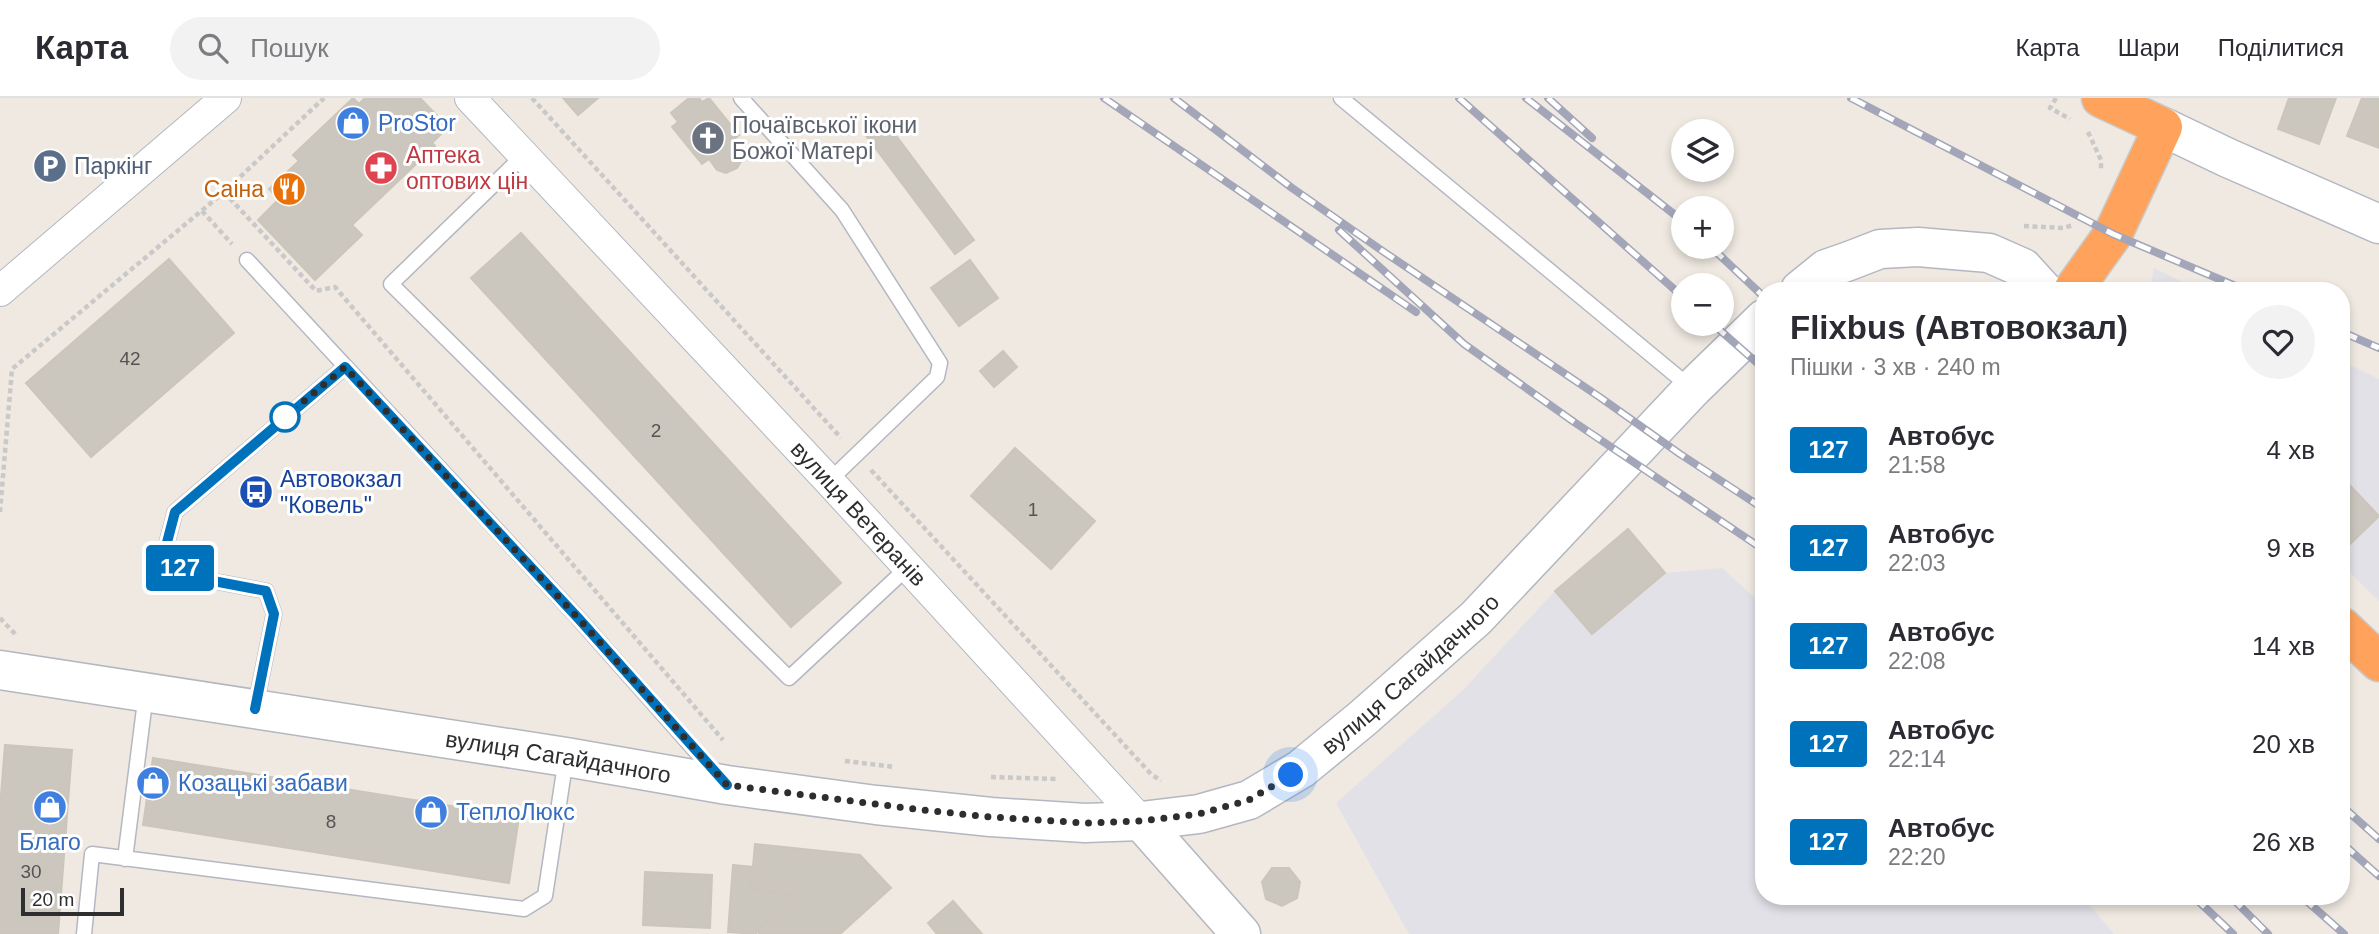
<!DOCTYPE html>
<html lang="uk">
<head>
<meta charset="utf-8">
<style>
	:root { --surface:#fff; --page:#f2f2f3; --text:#2b2b33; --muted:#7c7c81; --line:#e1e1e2 }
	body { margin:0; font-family:Arial,sans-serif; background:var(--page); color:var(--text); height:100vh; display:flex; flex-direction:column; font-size:26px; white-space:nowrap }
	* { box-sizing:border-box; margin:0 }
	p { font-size:23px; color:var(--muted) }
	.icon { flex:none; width:38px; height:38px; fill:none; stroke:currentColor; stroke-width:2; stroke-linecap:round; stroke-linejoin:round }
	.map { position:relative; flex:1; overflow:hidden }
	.panel { position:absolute; left:1755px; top:184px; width:595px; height:623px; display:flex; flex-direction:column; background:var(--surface); border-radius:28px; box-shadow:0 4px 10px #0003 }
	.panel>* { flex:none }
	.badge { padding:0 14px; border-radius:5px; font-size:24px; line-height:46px }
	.fabs { position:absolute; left:1671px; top:21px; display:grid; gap:14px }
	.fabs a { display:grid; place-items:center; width:63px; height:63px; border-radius:50%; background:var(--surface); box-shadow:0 4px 10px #0003; font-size:35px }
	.scale { position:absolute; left:21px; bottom:18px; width:103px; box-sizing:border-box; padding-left:7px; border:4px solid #2e2e2e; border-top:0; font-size:19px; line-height:24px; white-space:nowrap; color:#2e2e2e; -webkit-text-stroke:5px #fff; paint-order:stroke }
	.you { position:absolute; width:35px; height:35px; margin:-18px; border:5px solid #fff; border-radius:50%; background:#1a73e8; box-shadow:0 0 0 10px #1a73e833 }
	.map>.badge { position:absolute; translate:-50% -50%; box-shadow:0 0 0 4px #fff }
	.round { display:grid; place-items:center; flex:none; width:74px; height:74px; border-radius:37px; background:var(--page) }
	.head { display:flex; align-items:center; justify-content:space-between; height:119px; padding:0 35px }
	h1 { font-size:33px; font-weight:700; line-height:52px }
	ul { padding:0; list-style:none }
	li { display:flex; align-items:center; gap:21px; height:98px; padding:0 35px }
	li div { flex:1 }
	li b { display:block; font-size:26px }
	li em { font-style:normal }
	li .badge { min-width:77px; font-weight:700; text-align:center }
	header { display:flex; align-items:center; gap:42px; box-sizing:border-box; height:98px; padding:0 35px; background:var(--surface); border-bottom:2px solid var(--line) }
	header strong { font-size:33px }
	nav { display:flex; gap:38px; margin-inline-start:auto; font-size:24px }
	.search { width:490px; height:63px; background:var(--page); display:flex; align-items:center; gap:18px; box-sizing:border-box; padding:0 24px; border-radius:38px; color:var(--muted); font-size:26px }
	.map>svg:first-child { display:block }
	.industrial { fill:#e3e1e8 }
	.building { fill:#cbc7bf; stroke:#cbc5ba; stroke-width:2 }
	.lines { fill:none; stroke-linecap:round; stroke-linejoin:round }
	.lane-casing { stroke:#b4b7c1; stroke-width:17 }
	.street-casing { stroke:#b4b7c1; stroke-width:32 }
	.secondary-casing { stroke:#b4b7c1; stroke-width:41 }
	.highway-casing { stroke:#c9c9c9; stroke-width:41 }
	.path { stroke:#c9c9c9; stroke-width:4.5; stroke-dasharray:5 3.5; stroke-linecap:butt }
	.lane { stroke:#fff; stroke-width:14 }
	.street { stroke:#fff; stroke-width:30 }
	.secondary { stroke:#fff; stroke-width:38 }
	.highway { stroke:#ffa35c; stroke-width:38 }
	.rail-casing { stroke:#a3a6b8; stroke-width:8 }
	.rail { stroke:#fff; stroke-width:5; stroke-dasharray:16; stroke-linecap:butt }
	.line-casing { stroke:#fff; stroke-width:16 }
	.line { stroke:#0072bc; stroke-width:10 }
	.walk { stroke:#2e2e2e; stroke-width:7; stroke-dasharray:0 12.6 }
	.stop-dot { fill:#fff; stroke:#0072bc; stroke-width:3.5 }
	.labels { text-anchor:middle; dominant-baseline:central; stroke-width:6; stroke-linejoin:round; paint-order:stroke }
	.number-label { font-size:19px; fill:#555452 }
	.shop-label { font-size:23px; fill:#366cbe; stroke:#fff; text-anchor:start }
	.worship-label { font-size:23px; fill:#5b616d; stroke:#fff; text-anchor:start }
	.health-label { font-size:23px; fill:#be3a42; stroke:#fff; text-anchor:start }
	.service-label { font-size:23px; fill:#4e5e75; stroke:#fff; text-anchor:start }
	.food-label { font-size:23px; fill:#c56008; stroke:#fff; text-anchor:end }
	.transit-label { font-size:23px; fill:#164399; stroke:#fff; text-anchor:start }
	.street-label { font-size:23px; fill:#2e2e2e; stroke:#fff }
</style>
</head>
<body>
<header>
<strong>Карта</strong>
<div class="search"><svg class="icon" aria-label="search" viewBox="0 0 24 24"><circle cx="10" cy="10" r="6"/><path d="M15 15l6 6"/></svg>Пошук</div>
<nav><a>Карта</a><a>Шари</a><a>Поділитися</a></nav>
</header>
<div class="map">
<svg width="2379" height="836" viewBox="0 0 2379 836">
	<rect width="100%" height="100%" fill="#efe9e1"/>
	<path class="industrial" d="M2154 170 2199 192H2150Z
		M2342 263 2379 281V503L2342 467Z
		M1628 431 1665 475 1722 470 1764 508V798H2082L2114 836H1409L1336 705 1463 592 1555 493Z"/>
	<path class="building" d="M353 0 359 6 365 0H420L448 29 432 45 435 48 352 127 362 137 315 182 258 122 279 101 269 91 299 63 293 57Z
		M563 0H598L578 17Z
		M689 0H699L702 4 709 0 739 37 733 42 741 52 742 62 737 70 726 75 717 72 709 61 702 66 672 29 678 24 671 15Z
		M2289 0H2336L2319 46 2278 31Z
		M2362 0H2379V50L2347 38Z
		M883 20 974 142 955 156 864 35Z
		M521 135 841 485 791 529 471 180Z
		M169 161 234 235 91 359 26 285Z
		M970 162 998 200 959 228 931 190Z
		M1003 253 1017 269 994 289 980 273Z
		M1015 350 1095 423 1051 471 971 398Z
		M2342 379 2379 418 2342 454Z
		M1628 431 1665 475 1592 536 1555 493Z
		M5 647 72 652 58 836H0V710Z
		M153 660 519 719 509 785 143 727Z
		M755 746 860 757 891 790 840 836H760L756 833 796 797 751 791Z
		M733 767 753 769 751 791 796 797 756 833V836L728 834Z
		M1272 770H1289L1300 784 1297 800 1282 808 1266 801 1262 784Z
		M645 774 712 777 710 830 643 827Z
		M953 803 982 836H937L928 825Z"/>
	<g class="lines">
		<g class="lane-casing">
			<path id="lane" d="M741 0 842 112 940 265 937 279 829 383
				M1341 0 1690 289
				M523 58 391 186 789 580 907 470
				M247 162 579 521 716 676
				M255 611 274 516 266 493 187 478 165 452 175 414 345 269
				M125 761 146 595
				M84 836 92 756 524 811 545 798 566 660"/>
		</g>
		<g class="street-casing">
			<g id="street">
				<path id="s1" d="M470 0 829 383 1141 723"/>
				<path d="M0 193 226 0"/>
			</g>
		</g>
		<g class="secondary-casing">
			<g id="secondary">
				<path d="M2163 29 2228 60 2379 126"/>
				<path d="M1800 192 1826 171 1849 163 1880 151 1918 149 1989 155 2023 170 2043 192"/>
				<path id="s2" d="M0 572 566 659 727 687 876 707 991 719 1085 725 1141 723 1199 716 1249 702 1301 671 1363 620 1476 520 1692 291 1764 221"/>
				<path d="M1141 723 1241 836"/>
			</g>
		</g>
		<g class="highway-casing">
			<path id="highway" d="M2073 192 2113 136 2163 29 2101 0
				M2342 529 2379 564"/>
		</g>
		<path class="path" d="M532 0 841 340
			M2056 0 2050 10 2070 21
			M2088 34 2101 62V71
			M224 94 316 193 335 189 723 642
			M202 113 232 146
			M2024 128 2063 130 2074 127
			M871 372 1151 676 1161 683
			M0 414 12 271 224 94 324 0
			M0 520 16 537
			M845 663 895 669
			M991 679 1059 681"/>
		<use href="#lane" class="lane"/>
		<use href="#street" class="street"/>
		<use href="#secondary" class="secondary"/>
		<use href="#highway" class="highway"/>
		<g class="rail-casing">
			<path id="rail" d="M1104 0 1416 214
				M1174 0 1292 90 1384 154 1601 300 1680 356 1764 411
				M1459 0 1684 200
				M1526 0 1684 124
				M1548 0 1592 40
				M1851 0 2113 136 2245 192
				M1339 132 1464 246 1574 324 1764 452
				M1711 149 1764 199
				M1713 226 1764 271
				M2342 234 2379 250
				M2342 708 2379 741
				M2342 745 2379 778
				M2193 798 2233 836
				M2230 798 2268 836
				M2301 798 2344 836"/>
		</g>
		<use href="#rail" class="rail"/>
	</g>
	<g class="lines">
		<g class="line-casing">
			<path id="line" d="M255 611 274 516 266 493 187 478 165 452 175 414 345 269 579 521 727 687"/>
		</g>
		<use href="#line" class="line"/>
		<path class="walk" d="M285 319 345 269 579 521 727 687 922 712 991 719 1085 725 1141 723 1199 716 1249 702 1291 677"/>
	</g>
	<defs>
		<g id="shop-disc" transform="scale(1.75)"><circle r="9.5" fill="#3f7fe0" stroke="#fff"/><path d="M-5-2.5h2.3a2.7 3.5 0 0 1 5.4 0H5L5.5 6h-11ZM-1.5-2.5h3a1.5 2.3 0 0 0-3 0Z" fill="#fff"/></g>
		<g id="church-disc" transform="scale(1.75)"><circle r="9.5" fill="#6b7280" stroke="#fff"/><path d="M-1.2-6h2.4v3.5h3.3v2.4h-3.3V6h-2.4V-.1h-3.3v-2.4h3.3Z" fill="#fff"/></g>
		<g id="parking-disc" transform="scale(1.75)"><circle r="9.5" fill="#5c6f8a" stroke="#fff"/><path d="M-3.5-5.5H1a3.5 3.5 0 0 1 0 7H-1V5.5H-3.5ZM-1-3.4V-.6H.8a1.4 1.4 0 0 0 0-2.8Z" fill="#fff"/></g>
		<g id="pharmacy-disc" transform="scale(1.75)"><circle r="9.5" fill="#e0444e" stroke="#fff"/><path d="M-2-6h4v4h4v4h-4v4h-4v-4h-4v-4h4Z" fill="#fff"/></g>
		<g id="restaurant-disc" transform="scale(1.75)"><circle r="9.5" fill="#e8710a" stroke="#fff"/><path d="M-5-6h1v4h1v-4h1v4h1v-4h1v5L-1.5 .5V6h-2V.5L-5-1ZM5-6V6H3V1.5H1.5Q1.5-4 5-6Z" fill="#fff"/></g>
		<g id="bus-disc" transform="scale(1.75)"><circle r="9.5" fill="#1a4fb4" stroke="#fff"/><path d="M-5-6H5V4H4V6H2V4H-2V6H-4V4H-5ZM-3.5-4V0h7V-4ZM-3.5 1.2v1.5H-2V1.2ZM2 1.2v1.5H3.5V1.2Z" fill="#fff"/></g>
	</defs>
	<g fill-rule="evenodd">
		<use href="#shop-disc" x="353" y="25"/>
		<use href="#church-disc" x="708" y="40"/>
		<use href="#parking-disc" x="50" y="68"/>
		<use href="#pharmacy-disc" x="381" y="70"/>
		<use href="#restaurant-disc" x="289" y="91"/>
		<use href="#bus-disc" x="256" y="394"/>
		<use href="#shop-disc" x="153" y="685"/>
		<use href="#shop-disc" x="50" y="709"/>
		<use href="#shop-disc" x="431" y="714"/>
	</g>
	<circle class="stop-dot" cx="285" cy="319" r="14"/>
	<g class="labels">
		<g class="number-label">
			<text x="130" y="260">42</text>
			<text x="656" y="332">2</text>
			<text x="1033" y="411">1</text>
			<text x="331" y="723">8</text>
			<text x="31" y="773">30</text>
		</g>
		<g class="shop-label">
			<text x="378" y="25">ProStor</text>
			<text x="178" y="685">Козацькі забави</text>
			<text x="456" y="714">ТеплоЛюкс</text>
			<text x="50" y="744" text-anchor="middle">Благо</text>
		</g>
		<g class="worship-label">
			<text x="732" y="27">Почаївської ікони<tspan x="732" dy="26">Божої Матері</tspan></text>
		</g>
		<g class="health-label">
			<text x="406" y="57">Аптека<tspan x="406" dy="26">оптових цін</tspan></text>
		</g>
		<g class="service-label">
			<text x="74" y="68">Паркінг</text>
		</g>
		<g class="food-label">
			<text x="264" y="91">Саіна</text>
		</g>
		<g class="transit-label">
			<text x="280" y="381">Автовокзал<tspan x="280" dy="26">"Ковель"</tspan></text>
		</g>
		<g class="street-label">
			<text stroke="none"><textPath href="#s1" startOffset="569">вулиця Ветеранів</textPath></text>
			<text stroke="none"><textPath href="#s2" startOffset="1468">вулиця Сагайдачного</textPath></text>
			<text stroke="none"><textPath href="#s2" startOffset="565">вулиця Сагайдачного</textPath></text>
		</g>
	</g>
</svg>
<div class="fabs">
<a><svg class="icon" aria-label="layers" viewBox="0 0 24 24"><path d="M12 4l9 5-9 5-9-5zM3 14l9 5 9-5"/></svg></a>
<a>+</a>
<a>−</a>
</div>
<div class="scale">20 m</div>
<div class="you" style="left:1291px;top:677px"></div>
<b class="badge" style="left:180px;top:470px;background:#0072bc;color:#fff">127</b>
<section class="panel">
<div class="head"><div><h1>Flixbus (Автовокзал)</h1><p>Пішки · 3 хв · 240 m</p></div><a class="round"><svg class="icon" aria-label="heart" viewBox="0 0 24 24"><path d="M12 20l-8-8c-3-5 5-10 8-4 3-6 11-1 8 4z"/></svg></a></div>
<ul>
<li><span class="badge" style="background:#0072bc;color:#fff">127</span><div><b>Автобус</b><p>21:58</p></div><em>4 хв</em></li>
<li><span class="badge" style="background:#0072bc;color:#fff">127</span><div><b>Автобус</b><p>22:03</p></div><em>9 хв</em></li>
<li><span class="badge" style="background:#0072bc;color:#fff">127</span><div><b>Автобус</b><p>22:08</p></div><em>14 хв</em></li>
<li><span class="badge" style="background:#0072bc;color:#fff">127</span><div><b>Автобус</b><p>22:14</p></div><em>20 хв</em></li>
<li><span class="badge" style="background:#0072bc;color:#fff">127</span><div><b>Автобус</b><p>22:20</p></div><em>26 хв</em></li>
</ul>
</section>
</div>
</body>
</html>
